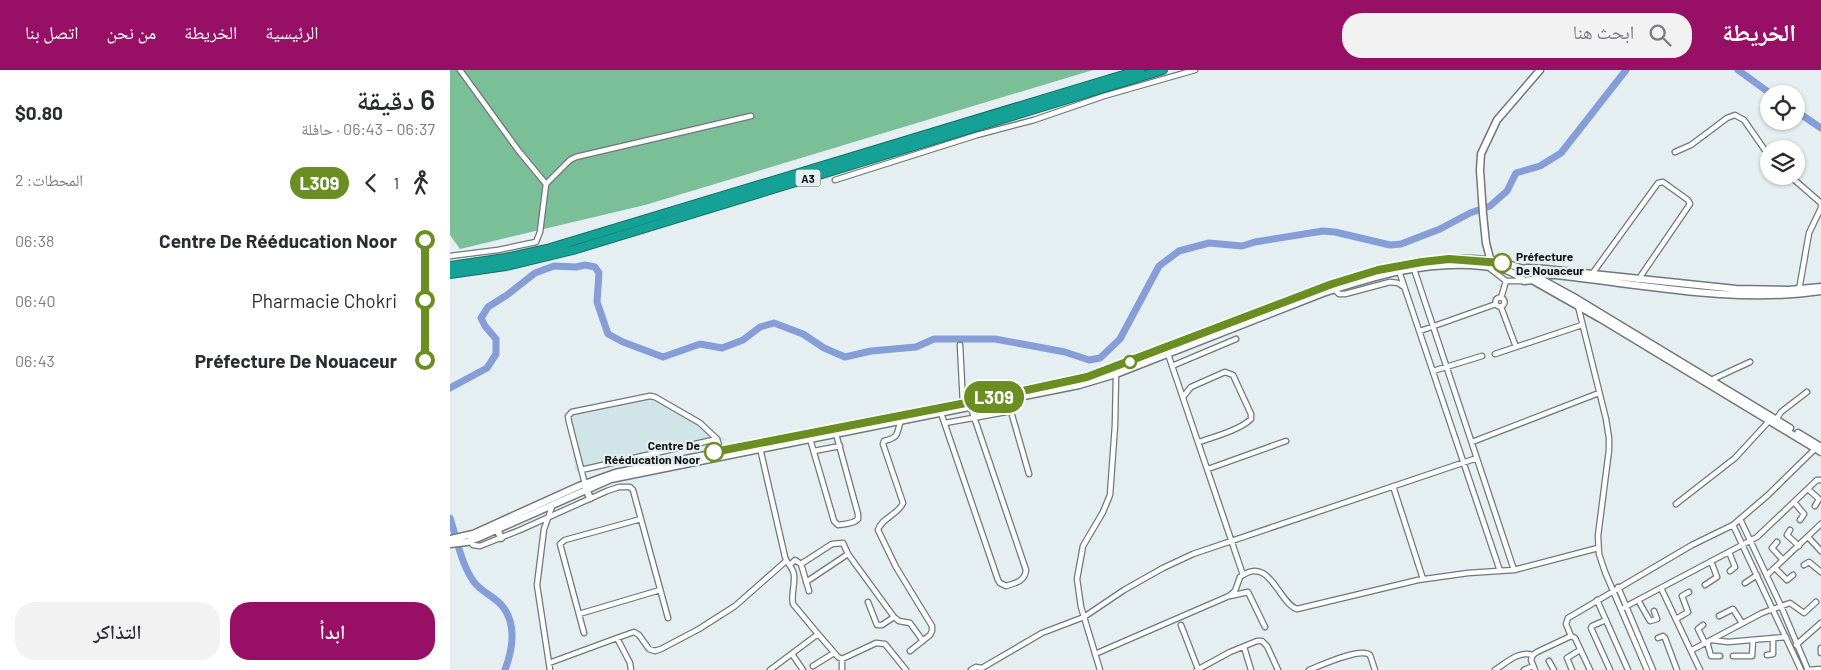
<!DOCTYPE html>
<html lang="ar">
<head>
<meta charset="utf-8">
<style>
	:root { --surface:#fff; --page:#f2f2f3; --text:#2b2b33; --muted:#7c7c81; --accent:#971066 }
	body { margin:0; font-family:Barlow,"Noto Naskh Arabic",sans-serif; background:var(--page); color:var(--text); direction:rtl; height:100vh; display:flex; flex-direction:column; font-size:19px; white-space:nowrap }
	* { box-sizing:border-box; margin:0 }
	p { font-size:16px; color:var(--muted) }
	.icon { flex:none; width:28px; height:28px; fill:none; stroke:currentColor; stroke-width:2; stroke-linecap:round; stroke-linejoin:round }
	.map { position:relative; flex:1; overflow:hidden; direction:ltr }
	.panel { display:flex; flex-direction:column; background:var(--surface); width:450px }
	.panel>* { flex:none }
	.badge { padding:0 10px; border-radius:16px; font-size:18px; line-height:32px }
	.fabs { position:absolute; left:1310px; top:15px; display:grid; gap:10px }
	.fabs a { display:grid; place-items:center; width:45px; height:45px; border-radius:50%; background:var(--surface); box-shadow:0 1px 4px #0004; font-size:25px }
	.map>.badge { position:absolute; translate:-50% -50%; box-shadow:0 0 0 2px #fff }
	.legs { display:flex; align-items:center; gap:8px; height:55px; padding:0 15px; font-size:16px }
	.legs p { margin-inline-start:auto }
	.summary { display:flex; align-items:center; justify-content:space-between; height:85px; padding:0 15px }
	h1 { font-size:28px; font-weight:600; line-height:38px }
	.action { display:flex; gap:10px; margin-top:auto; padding:10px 15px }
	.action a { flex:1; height:58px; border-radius:20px; background:var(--accent); color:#fff; font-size:20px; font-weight:600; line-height:58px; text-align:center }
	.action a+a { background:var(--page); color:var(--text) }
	ul { padding:0 15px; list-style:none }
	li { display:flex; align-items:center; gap:18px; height:60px; font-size:19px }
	li i { display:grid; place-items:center; width:8px; height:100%; margin:0 6px; background:currentColor }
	li i::after { content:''; width:12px; height:12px; margin:-6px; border:4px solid; border-radius:50%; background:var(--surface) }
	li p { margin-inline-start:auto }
	li:first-child i { background:linear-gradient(#0000 50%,currentColor 0) }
	li:last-child i { background:linear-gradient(currentColor 50%,#0000 0) }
	header { display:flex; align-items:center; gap:30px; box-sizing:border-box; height:70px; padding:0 25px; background:var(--accent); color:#fff }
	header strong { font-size:24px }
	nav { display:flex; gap:28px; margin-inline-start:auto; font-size:18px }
	.search { width:350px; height:45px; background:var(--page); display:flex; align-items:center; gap:12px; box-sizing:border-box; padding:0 18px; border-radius:20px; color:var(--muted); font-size:19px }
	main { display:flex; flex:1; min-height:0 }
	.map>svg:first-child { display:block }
	.built { fill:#d1e4e8 }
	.forest { fill:#7bbf99 }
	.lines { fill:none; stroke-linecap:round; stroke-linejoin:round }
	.river { stroke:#869ed7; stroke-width:7 }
	.street-casing { stroke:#6f787a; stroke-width:7 }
	.secondary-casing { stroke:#6f787a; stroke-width:9 }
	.highway-casing { stroke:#146f68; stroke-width:10 }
	.street { stroke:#fff; stroke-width:4.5 }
	.secondary { stroke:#fff; stroke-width:6 }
	.highway { stroke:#16a196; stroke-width:8 }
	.line-1-casing { stroke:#fff; stroke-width:11 }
	.line-1 { stroke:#6b8e23; stroke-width:8 }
	.stop-1-dot { fill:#fff; stroke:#6b8e23; stroke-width:2.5 }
	.labels { text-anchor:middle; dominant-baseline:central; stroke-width:4.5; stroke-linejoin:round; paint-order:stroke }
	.shield { fill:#e5eef1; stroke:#505556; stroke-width:1 }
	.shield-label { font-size:11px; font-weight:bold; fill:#101314 }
	.stop-label { font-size:12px; font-weight:bold; fill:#101314; stroke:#e5eef1; text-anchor:start }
</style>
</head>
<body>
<header>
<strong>الخريطة</strong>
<div class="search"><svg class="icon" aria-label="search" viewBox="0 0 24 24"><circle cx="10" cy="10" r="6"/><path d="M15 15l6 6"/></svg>ابحث هنا</div>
<nav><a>الرئيسية</a><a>الخريطة</a><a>من نحن</a><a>اتصل بنا</a></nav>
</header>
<main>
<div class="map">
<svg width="1371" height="600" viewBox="0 0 1371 600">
	<rect width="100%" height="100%" fill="#e5eef1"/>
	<path class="built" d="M203 324 276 370 125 401 118 339Z"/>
	<path class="forest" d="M0 0H643L195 135 10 179 0 165Z"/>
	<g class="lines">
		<path class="river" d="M1288 0 1321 24
			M1346 41 1371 58
			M0 318 37 298 46 284V269L35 256 31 248 38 237 57 225 85 203 104 196 126 197 135 195 145 197 149 203 147 232 158 264 173 272 213 287 250 274 272 278 293 270 310 257 324 253 353 264 374 278 395 287 421 281 466 277 484 269H545L615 282 639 290 650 288 670 269 709 196 729 181 759 173 792 176 805 172 873 161 885 162 940 175 951 174 990 159 1020 143 1040 136 1057 121 1066 103 1090 96 1111 83 1176 0
			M0 448C7 469 11 494 24 512 31 522 46 527 53 537 67 555 62 581 55 600"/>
		<g class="street-casing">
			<path id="street" d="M1225 82 1241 75 1277 48 1285 45 1294 50 1319 86
				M1340 106 1371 133V138L1359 163 1349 220
				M385 110 527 65 584 50 654 26 745 0
				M96 114 120 90 126 87 301 46
				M0 186 48 180 86 172 90 162 96 114 68 80 10 0
				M1038 197 1056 211H1073
				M964 199 1064 500
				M949 201 1050 501
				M1142 204 1208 113 1213 112 1238 130 1240 134 1188 210
				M884 219 889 224H895L940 212 948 213 954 217
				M1045.5 232a4.5 4.5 0 1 1 9 0a4.5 4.5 0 1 1-9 0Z
				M1051 228 1056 211
				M1128 236 1156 349 1159 368V380L1148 466 1149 484 1155 502 1197 600
				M1051 237 1066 277
				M970 261 1046 234
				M510 275 513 334
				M717 281 793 505
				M1045 284 1132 255
				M722 296 786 269
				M983 301 1032 286
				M1261 310 1300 292
				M733 327 741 317 775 302 783 305 801 344V349C790 360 763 367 749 372
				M560 338 579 404
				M491 343 548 510 550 513 556 516C566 513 575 511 576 500L521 338
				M451 350C446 364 450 367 434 371L433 374 453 433C448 445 431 448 428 460L446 497 482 556V561L480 565 460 581
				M1326 350 1331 342 1357 322
				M495 353 556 342 560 338 559 329
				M360 369 384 451 388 455C394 454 404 454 408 449V444L386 364
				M1022 372 1149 323
				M310 378 335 487C337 494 343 497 344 505 345 515 341 525 343 534L368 564 320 600
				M364 381 390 376
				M758 399 836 371
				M131 400 267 369 272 385
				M135 414 119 352 118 346 122 342 200 326 205 327 250 353 267 369
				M943 416 973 509
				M1358 419 1369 429 1365 436
				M1344 432 1354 444 1350 450
				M1226 434 1285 388 1319 351
				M1290 449 1331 536 1358 600
				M1283 455 1351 600
				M1340 460 1337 465 1349 476
				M1358 467 1371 481
				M19 471 23 475 30 476 70 460 157 421 169 417H180L183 420 218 548
				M1327 472 1322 478 1333 490
				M1279 482 1285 497 1280 501
				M341 494 345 490 351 494 359 521
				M351 494 382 474 393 473 398 484 444 547 449 551 460 553 473 571
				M1354 495 1359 492 1371 502
				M1325 498 1337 510 1343 505
				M1317 505 1371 454
				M356 512 398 484
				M1295 513 1307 505
				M1255 515 1267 507 1261 491
				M1168 517 1203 600
				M1211 518 1250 600
				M780 526 798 522 815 557
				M1147 530 1178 600
				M1188 530 1200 551 1207 549 1204 541
				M418 532 427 555H432L444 547
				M1171 539 1307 467 1367 410H1371
				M129 544 210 520
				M1269 546 1283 539 1292 553
				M1226 549 1238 542 1232 526 1239 522
				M1156 550 1142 556 1141 558 1160 600
				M731 555 748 599
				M1253 555 1248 559 1255 573
				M134 563 110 474 115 470 191 449
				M368 564 388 587 392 589 426 573 435 574 456 600
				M1121 566 1116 554 1118 548 1242 475 1283 455 1318 425 1367 377
				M167 568 184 562 189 565 199 579 205 581 211 579 249 559 285 536 336 491
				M1208 568 1213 566 1215 568 1227 600
				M1262 570 1278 572 1336 567
				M1257 572 1261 586H1270
				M1346 575 1371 553
				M794 577 801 600
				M1371 578V583
				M1242 580 1312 543 1340 533 1354 543 1366 532
				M342 584 353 600
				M645 584 779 526 785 521 790 507C820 484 828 533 847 539L968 510 1018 503 1064 500 1148 478
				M1317 585 1323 584V568
				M1283 586H1302L1303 570
				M1099 591 1104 600
				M99 593 167 568 180 593 181 600
				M363 596 384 583
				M100 600 87 515 94 459 103 434
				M392 600V589
				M521 600 526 597 532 598 592 563 634 547 674 520 713 498 743 484 1027 388
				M650 600 631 537 627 509 633 476 653 442 660 425 665 355 666 304 664 298
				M747 600 780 582 807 571H812L817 576 828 600
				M859 600C872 595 910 577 920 585L925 600
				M1045 600C1056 593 1069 580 1083 585
				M1074 600 1083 596
				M1085 600 1081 590 1083 585 1087 582 1121 566 1125 568 1140 600
				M1122 600 1117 588 1130 580
				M1357 600 1371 599"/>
		</g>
		<g class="secondary-casing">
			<path id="secondary" d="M1041 192 1036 173 1033 144 1030 100 1031 84 1047 50 1090 0
				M1084 204 1105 205C1191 214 1285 234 1371 221
				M1085 206 1127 229 1340 358
				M1348 363 1371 377
				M136 419 140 428
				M47 459 51 468
				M0 469 23 464 129 416 165 403 521 332 637 307 882 215C937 196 1016 176 1073 199L1077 198 1095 199 1286 219 1339 220 1371 217
				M0 474 17 472 28 468 161 409 629 315 666 304 873 223C925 206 977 190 1032 196 1049 198 1062 199 1074 211L1082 210 1151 249 1371 382"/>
		</g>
		<g class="highway-casing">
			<path id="highway" d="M0 196 55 188 97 179 690 0
				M0 204 56 196 123 180 713 0"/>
		</g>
		<use href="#street" class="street"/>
		<use href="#secondary" class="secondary"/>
		<use href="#highway" class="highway"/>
	</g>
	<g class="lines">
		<g class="line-1-casing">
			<path id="line-1" d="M264 382 521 332 637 307 882 214 928 200 972 192 999 189 1052 193"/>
		</g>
		<use href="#line-1" class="line-1"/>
	</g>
	<g class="stop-1-dot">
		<circle cx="1052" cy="193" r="9"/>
		<circle cx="680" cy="292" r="6"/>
		<circle cx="264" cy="382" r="9"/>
	</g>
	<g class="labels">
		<rect class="shield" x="345.5" y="99.5" width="25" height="17" rx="4"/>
		<g class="shield-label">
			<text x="358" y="108">A3</text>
		</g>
		<g class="stop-label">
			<text x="1066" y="186">Préfecture<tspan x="1066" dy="14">De Nouaceur</tspan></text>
			<text x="250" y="375" text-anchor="end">Centre De<tspan x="250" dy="14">Rééducation Noor</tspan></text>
		</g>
	</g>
</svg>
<div class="fabs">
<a><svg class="icon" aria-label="locate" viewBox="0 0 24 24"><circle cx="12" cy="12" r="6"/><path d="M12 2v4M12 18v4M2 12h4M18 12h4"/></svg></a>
<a><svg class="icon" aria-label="layers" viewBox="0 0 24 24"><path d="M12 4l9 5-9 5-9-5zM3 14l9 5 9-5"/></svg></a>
</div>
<b class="badge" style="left:544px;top:327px;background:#6b8e23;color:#fff">L309</b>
</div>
<section class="panel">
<div class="summary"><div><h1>6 دقيقة</h1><p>06:37 – 06:43 · حافلة</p></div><b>$0.80</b></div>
<div class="legs"><svg class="icon" aria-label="walk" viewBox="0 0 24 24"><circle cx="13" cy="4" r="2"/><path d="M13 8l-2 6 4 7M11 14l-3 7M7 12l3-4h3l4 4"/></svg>1<svg class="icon" aria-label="back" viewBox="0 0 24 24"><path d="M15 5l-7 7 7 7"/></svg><b class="badge" style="background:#6b8e23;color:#fff">L309</b><p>المحطات: 2</p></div>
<ul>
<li><i style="color:#6b8e23"></i><b>Centre De Rééducation Noor</b><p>06:38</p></li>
<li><i style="color:#6b8e23"></i><span>Pharmacie Chokri</span><p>06:40</p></li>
<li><i style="color:#6b8e23"></i><b>Préfecture De Nouaceur</b><p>06:43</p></li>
</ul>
<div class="action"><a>ابدأ</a><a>التذاكر</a></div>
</section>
</main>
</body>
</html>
